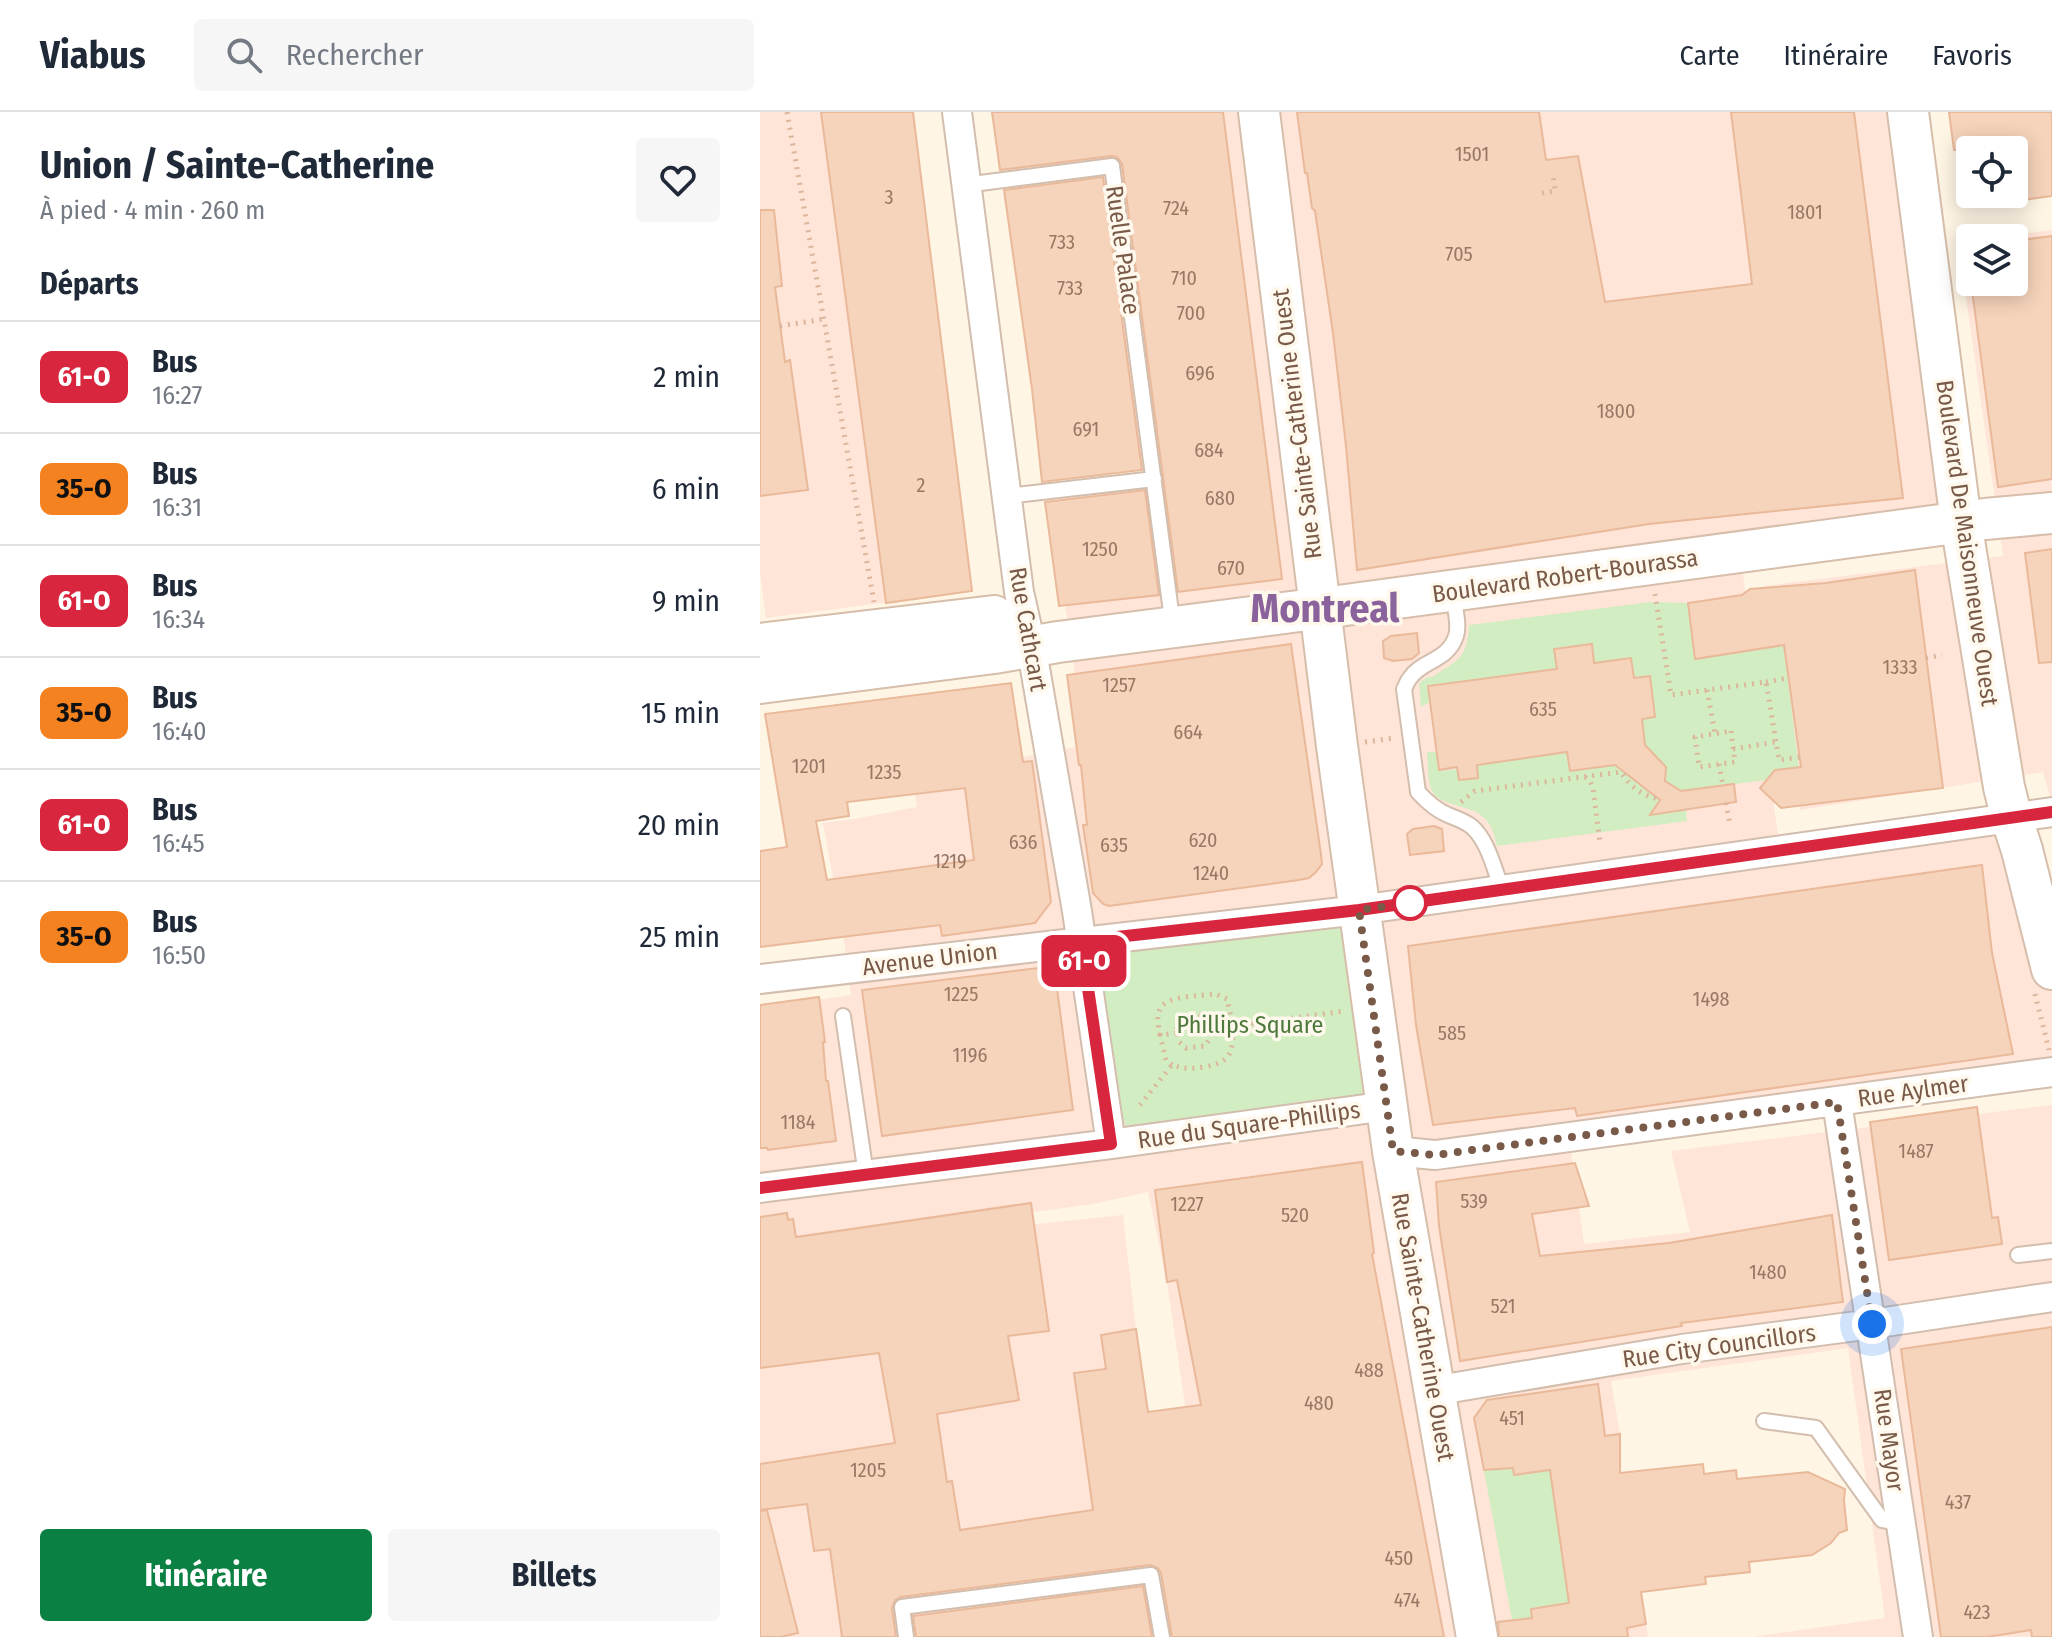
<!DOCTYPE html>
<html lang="fr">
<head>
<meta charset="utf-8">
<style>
	:root { --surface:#fff; --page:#f6f6f7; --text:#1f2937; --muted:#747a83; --line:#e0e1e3; --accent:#0b8043 }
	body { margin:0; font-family:"Fira Sans Condensed",sans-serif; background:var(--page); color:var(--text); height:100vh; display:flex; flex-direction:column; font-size:30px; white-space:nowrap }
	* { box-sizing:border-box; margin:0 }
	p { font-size:26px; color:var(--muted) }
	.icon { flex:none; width:44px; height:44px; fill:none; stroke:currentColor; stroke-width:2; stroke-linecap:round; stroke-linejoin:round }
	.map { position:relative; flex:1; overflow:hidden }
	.drawer { display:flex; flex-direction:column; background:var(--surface); width:760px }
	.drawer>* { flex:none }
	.badge { padding:0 16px; border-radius:12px; font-size:28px; line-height:52px }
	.controls { position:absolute; left:1196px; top:24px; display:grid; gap:16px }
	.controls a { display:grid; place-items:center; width:72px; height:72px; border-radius:8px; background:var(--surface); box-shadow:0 4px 20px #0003; font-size:40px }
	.you { position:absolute; width:40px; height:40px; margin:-20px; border:6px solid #fff; border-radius:50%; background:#1a73e8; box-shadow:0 0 0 12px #1a73e833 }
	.map>.badge { position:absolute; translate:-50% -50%; box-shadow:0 0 0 4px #fff }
	h2 { padding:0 40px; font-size:30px; line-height:72px }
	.round { display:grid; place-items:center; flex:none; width:84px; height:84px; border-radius:8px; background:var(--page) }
	.headline { display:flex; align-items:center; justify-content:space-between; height:136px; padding:0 40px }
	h1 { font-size:38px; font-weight:700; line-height:60px }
	.cta { display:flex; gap:16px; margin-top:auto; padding:16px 40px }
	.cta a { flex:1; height:92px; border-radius:8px; background:var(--accent); color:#fff; font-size:32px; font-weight:700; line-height:92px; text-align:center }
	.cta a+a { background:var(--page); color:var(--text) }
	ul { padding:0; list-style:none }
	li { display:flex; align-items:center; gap:24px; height:112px; padding:0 40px; border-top:2px solid var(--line) }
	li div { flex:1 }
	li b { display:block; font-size:30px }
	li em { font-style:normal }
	li .badge { min-width:88px; font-weight:700; text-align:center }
	header { display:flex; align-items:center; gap:48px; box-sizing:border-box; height:112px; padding:0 40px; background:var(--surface); border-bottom:2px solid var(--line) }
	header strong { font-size:38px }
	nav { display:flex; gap:44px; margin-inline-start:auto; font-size:28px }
	.search { width:560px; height:72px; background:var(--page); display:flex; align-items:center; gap:20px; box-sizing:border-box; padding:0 28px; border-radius:8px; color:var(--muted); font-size:30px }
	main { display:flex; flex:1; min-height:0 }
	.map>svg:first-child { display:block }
	.commercial { fill:#ffe4d8 }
	.green { fill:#d3edc2 }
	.building { fill:#f6d3bb; stroke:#e9b99a; stroke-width:2; fill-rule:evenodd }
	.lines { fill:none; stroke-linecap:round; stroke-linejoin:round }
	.lane-casing { stroke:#d3bead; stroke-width:18 }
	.street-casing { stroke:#d3bead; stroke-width:32 }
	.secondary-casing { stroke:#d6beaa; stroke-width:44 }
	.path { stroke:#dbb69d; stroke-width:5; stroke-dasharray:2 6; stroke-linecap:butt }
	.lane { stroke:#fff; stroke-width:14 }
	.street { stroke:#fff; stroke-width:28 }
	.secondary { stroke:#fff; stroke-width:40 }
	.line-casing { stroke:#fff; stroke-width:18 }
	.line { stroke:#d7263d; stroke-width:12 }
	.walk { stroke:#795a48; stroke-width:8; stroke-dasharray:0 14.4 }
	.stop-dot { fill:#fff; stroke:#d7263d; stroke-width:4 }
	.labels { text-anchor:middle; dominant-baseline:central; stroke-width:7; stroke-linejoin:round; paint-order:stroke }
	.number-label { font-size:20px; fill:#987865 }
	.street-label { font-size:24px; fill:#795a48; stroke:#fff8ed }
	.park-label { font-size:24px; fill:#4d7a3c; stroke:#fff8ed }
	.town-label { font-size:40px; font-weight:bold; fill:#8a639d; stroke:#fff8ed }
</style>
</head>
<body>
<header>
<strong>Viabus</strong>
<div class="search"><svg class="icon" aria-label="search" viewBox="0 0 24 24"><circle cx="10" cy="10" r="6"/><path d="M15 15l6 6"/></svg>Rechercher</div>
<nav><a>Carte</a><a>Itinéraire</a><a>Favoris</a></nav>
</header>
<main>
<section class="drawer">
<div class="headline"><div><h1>Union / Sainte-Catherine</h1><p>À pied · 4 min · 260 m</p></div><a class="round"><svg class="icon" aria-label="heart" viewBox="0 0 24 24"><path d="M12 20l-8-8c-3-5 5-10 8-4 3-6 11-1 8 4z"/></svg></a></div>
<h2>Départs</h2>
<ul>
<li><span class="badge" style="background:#d7263d;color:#fff">61-O</span><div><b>Bus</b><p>16:27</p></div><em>2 min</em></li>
<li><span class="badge" style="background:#f58220;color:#111">35-O</span><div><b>Bus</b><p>16:31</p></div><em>6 min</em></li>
<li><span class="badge" style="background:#d7263d;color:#fff">61-O</span><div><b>Bus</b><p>16:34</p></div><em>9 min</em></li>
<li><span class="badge" style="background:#f58220;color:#111">35-O</span><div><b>Bus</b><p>16:40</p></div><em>15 min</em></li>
<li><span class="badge" style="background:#d7263d;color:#fff">61-O</span><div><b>Bus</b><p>16:45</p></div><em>20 min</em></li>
<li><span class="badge" style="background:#f58220;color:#111">35-O</span><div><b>Bus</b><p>16:50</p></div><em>25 min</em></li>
</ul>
<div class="cta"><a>Itinéraire</a><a>Billets</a></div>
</section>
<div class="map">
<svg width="1292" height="1525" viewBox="0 0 1292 1525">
	<rect width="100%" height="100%" fill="#fef5e5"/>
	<path class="commercial" d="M0 0H153L212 479 6 506 0 462Z
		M233 0H1129L1185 391 980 440 1020 739 1232 710 1292 857V961L809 1026 824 1132 930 1120 911 1039 1292 993V1525H992L1125 1506 1088 1236 851 1269 860 1322V1340L845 1351 754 1363 771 1497 866 1483 867 1490 882 1488 888 1525H515L446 1436 407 1170 388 1080 333 1092 34 1132 28 1107 0 1113V896L91 883 83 819 63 711 95 707 157 695 152 661 256 646 321 634 311 525 283 376 383 363 345 78 334 69 244 80Z
		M1292 118V692L1283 660 1040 698 1004 474 1243 444 1198 130 1210 128V170H1254V126H1227Z
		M363 1103 405 1475 503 1525H0V1141Z"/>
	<path class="green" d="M891 490 928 491 935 547 987 539 1020 504 1040 665 1030 656 1014 659 1006 668 921 679 905 669V655L895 644 880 645 870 628 884 625 882 607 895 605 890 564 874 566 871 546 834 551 831 532 795 537 797 557 670 590 661 595 659 571 668 565H672C698 548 707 547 709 513Z
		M846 638 884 676 890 677 926 697 927 709 737 734C734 724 732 712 723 705 711 693 679 694 672 679 667 668 668 651 667 640H676L680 659 698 657 699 669 718 666 717 653 807 640Z
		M587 810 608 983 372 1017 366 1014 360 999 340 862C340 850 346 845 356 841Z
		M753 1356 755 1363 791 1358 809 1491 771 1497 772 1506 752 1508 724 1359Z"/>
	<path class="building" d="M61 0H153L212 479 126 491Z
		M232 0H463L522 467 418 480 362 52 357 45 351 44 240 58Z
		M537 0H779L786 48 818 44 845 190 992 172 971 0H1094L1143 386 889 412 597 458 586 334 573 221 555 99 552 96 547 61H545Z
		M1189 0H1292V84L1254 89V38H1194Z
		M343 65 382 358 282 370 272 277 244 78Z
		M0 98H14L22 174 15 175 25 250 30 248 48 378 0 384Z
		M1292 124V367L1238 375 1211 170H1254V129Z
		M385 378 399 483 299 494 285 390Z
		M1292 437V550L1279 551 1265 441Z
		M1155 458 1183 676 1021 696 1000 676 1015 658 1041 655 1024 533 935 547 928 491 982 483 990 477 1066 471Z
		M657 521 659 541 652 547 633 549 624 546 623 529 631 524Z
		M531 532 561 743 562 752 556 760 549 766 539 768 349 794 343 792 333 781 323 713H327L321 653H319L307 563Z
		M832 532 834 551 871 546 874 566 890 564 895 605 882 607 885 633 906 655 905 669 921 679 974 672 976 690 890 703 900 688 855 653 810 659 807 640 717 653 718 666 699 668 697 655 679 658 668 574 797 557 794 537Z
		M251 571 263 650 272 649 291 790 275 811 182 824 180 813 0 835V739L27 735 5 602ZM205 676 214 748 67 768 56 709 89 704 87 690Z
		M674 714 682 717 684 739 650 743 647 722 653 717Z
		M1222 753 1232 841 1253 942 817 1004 815 996 673 1013 656 913 648 834Z
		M294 854 313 998 122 1024 102 878Z
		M59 885 65 930H63L66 969H68L76 1029 8 1038 7 1036H0V893Z
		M1217 995 1232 1106 1238 1105 1242 1132 1129 1148 1110 1010Z
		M602 1050 614 1141 612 1142 684 1525H412L401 1461 398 1456 390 1453 141 1485 135 1488 132 1496 136 1525H82L70 1437 54 1439 47 1392 0 1398V1352L135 1331 119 1241 0 1256V1105L27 1101 28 1108 33 1107 36 1125 271 1091 289 1219 248 1224 259 1288 177 1302 187 1370 192 1369 200 1418 333 1398 314 1261 346 1257 341 1223 376 1217 388 1300 441 1293 417 1168 407 1170 395 1078Z
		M815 1051 829 1094 772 1102 780 1144 909 1131 1072 1103 1083 1190 921 1211 922 1214 700 1249 679 1114 676 1070Z
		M1292 1215V1525H1272L1271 1518 1227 1525H1181L1141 1237Z
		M838 1272 845 1324 860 1322V1361L943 1352 944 1362 976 1358 977 1367 1048 1360 1085 1377 1084 1389 1087 1418 1079 1421 1071 1431 1052 1443 989 1450 990 1460 945 1465 946 1472 881 1480 886 1512 867 1516 868 1525H739L738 1510 772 1506 771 1497 809 1491 790 1358 754 1363 753 1356 724 1358 714 1306 727 1288Z
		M7 1398 38 1521 21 1525H0V1399Z
		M383 1474 392 1525H156L153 1504Z"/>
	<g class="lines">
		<g class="lane-casing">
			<path id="lane" d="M205 73 352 54 413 515
				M247 384 394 367
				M692 480C694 492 700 512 696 524 688 549 662 548 650 566 647 569 646 574 644 577L658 680C667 690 676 698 688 703 696 706 704 709 711 714 728 728 734 757 742 777
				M83 904 106 1063
				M1258 1143 1292 1139
				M1004 1309 1056 1316 1122 1408 1141 1411
				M146 1525 142 1495 391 1463 402 1525"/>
		</g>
		<g class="street-casing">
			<path id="street" d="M197 0 259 480 271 533 317 799 351 1032
				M0 867 599 798 1292 700
				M1077 990 1158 1525
				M633 1039 675 1043 1292 960
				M0 1076 351 1032 627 994
				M673 1279 922 1237 1112 1212 1292 1185"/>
		</g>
		<g class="secondary-casing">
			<path id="secondary" d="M499 0 577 634 633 1039 717 1525
				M1148 0 1201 410 1244 675 1252 707 1262 738 1292 857
				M0 532 234 504 271 533
				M0 571 234 541 298 530 578 494 1225 407 1292 401"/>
		</g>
		<path class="path" d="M27 0 114 490
			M782 81 795 79 793 62
			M20 214 64 207
			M895 482 911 583 1006 570 1019 648 1040 645
			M1166 546 1182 543
			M1006 570 1028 566
			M947 578 955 622
			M971 619 975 650 939 655 935 625Z
			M605 630 635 626
			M973 637 1015 630
			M959 652 963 674
			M825 665 830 669 833 676 840 731
			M701 690 715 679 861 660C873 678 880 681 900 688
			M966 691 970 713
			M1275 882 1289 938
			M439 902 447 908 451 925 445 934 426 936 419 930 416 910 424 904Z
			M400 923C399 915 396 904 400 897 406 883 441 884 455 882L467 887 473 914 450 917
			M412 953 406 948 400 923 417 921
			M380 993 412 953C424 957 432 957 444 955 472 950 473 940 473 914L585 899"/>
		<use href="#lane" class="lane"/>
		<use href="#street" class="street"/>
		<use href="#secondary" class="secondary"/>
	</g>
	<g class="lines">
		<g class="line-casing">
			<path id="line" d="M0 1076 351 1032 321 829 599 798 1292 700"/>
		</g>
		<use href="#line" class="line"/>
		<path class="walk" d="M650 791 599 798 633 1039 675 1043 1077 990 1112 1212"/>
	</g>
	<circle class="stop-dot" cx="650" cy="791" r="16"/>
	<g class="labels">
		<g class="number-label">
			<text x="712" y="42">1501</text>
			<text x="129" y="85">3</text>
			<text x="416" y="96">724</text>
			<text x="1045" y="100">1801</text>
			<text x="302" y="130">733</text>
			<text x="699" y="142">705</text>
			<text x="424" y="166">710</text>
			<text x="310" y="176">733</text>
			<text x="431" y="201">700</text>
			<text x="440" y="261">696</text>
			<text x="856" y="299">1800</text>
			<text x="326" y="317">691</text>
			<text x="449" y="338">684</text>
			<text x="161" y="373">2</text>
			<text x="460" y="386">680</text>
			<text x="340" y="437">1250</text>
			<text x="471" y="456">670</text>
			<text x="1140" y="555">1333</text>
			<text x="359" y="573">1257</text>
			<text x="783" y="597">635</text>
			<text x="428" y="620">664</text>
			<text x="49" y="654">1201</text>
			<text x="124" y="660">1235</text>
			<text x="443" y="728">620</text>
			<text x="263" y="730">636</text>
			<text x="354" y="733">635</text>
			<text x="190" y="749">1219</text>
			<text x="451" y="761">1240</text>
			<text x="201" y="882">1225</text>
			<text x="951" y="887">1498</text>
			<text x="692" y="921">585</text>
			<text x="210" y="943">1196</text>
			<text x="38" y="1010">1184</text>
			<text x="1156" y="1039">1487</text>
			<text x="714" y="1089">539</text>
			<text x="427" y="1092">1227</text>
			<text x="535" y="1103">520</text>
			<text x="1008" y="1160">1480</text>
			<text x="743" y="1194">521</text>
			<text x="609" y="1258">488</text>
			<text x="559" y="1291">480</text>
			<text x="752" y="1306">451</text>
			<text x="108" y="1358">1205</text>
			<text x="1198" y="1390">437</text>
			<text x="639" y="1446">450</text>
			<text x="647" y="1488">474</text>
			<text x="1217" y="1500">423</text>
		</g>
		<g class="street-label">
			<text transform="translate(363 138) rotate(82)">Ruelle Palace</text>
			<text transform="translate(537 312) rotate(-97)">Rue Sainte-Catherine Ouest</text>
			<text transform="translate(1207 431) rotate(82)">Boulevard De Maisonneuve Ouest</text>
			<text transform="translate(805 464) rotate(-8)">Boulevard Robert-Bourassa</text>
			<text transform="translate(268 517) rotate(80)">Rue Cathcart</text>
			<text transform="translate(170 847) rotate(-7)">Avenue Union</text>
			<text transform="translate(1153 979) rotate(-8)">Rue Aylmer</text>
			<text transform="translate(489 1013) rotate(-8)">Rue du Square-Phillips</text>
			<text transform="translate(663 1215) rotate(80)">Rue Sainte-Catherine Ouest</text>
			<text transform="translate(959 1234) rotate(-8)">Rue City Councillors</text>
			<text transform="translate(1129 1328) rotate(82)">Rue Mayor</text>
		</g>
		<g class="park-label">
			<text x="490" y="913">Phillips Square</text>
		</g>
		<g class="town-label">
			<text x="565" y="497">Montreal</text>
		</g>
	</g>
</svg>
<div class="controls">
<a><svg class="icon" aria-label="locate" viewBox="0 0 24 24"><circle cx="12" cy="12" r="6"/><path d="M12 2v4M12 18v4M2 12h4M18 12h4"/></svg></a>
<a><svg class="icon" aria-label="layers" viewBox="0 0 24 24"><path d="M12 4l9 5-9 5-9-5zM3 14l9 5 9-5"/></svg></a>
</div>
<div class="you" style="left:1112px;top:1212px"></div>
<b class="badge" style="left:324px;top:849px;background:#d7263d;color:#fff">61-O</b>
</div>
</main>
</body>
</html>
